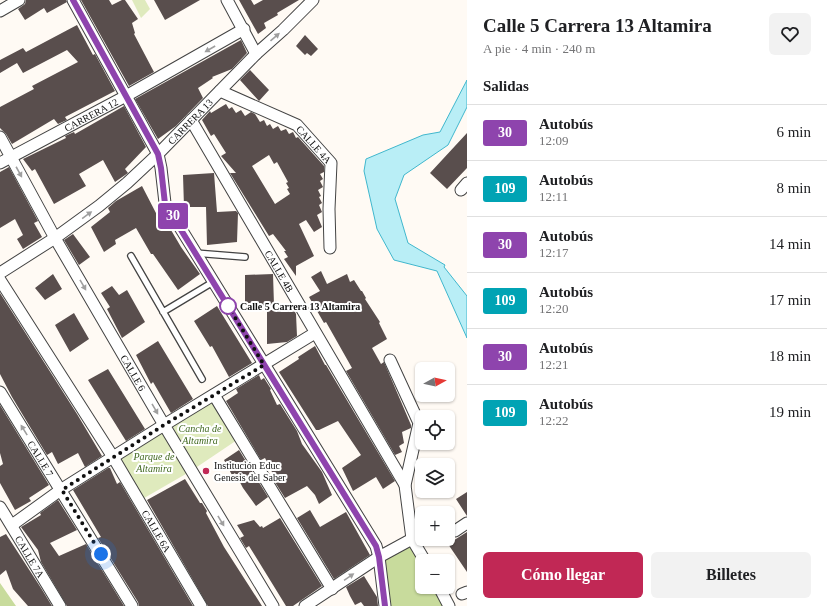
<!DOCTYPE html>
<html lang="es">
<head>
<meta charset="utf-8">
<style>
	:root { --surface:#fff; --page:#f2f2f2; --text:#202124; --muted:#757577; --line:#e0e0e0; --accent:#c12855 }
	body { margin:0; font-family:"Times New Roman",serif; background:var(--page); color:var(--text); height:100vh; display:flex; flex-direction:column; font-size:15px; white-space:nowrap }
	* { box-sizing:border-box; margin:0 }
	p { font-size:13px; color:var(--muted) }
	.icon { flex:none; width:22px; height:22px; fill:none; stroke:currentColor; stroke-width:2; stroke-linecap:round; stroke-linejoin:round }
	.map { position:relative; flex:1; overflow:hidden }
	.details { display:flex; flex-direction:column; background:var(--surface); width:360px }
	.details>* { flex:none }
	.badge { padding:0 8px; border-radius:3px; font-size:14px; line-height:26px }
	.needle { width:26px; rotate:82deg }
	.tools { position:absolute; left:415px; top:362px; display:grid; gap:8px }
	.tools a { display:grid; place-items:center; width:40px; height:40px; border-radius:6px; background:var(--surface); box-shadow:0 1px 3px #0004; font-size:20px }
	.you { position:absolute; width:20px; height:20px; margin:-10px; border:3px solid #fff; border-radius:50%; background:#1a73e8; box-shadow:0 0 0 6px #1a73e833 }
	.map>.badge { position:absolute; translate:-50% -50%; box-shadow:0 0 0 2px #fff }
	h2 { padding:0 16px; font-size:15px; line-height:36px }
	.round { display:grid; place-items:center; flex:none; width:42px; height:42px; border-radius:6px; background:var(--page) }
	.headline { display:flex; align-items:center; justify-content:space-between; height:68px; padding:0 16px }
	h1 { font-size:19px; font-weight:600; line-height:30px }
	.button { display:flex; gap:8px; margin-top:auto; padding:8px 16px }
	.button a { flex:1; height:46px; border-radius:6px; background:var(--accent); color:#fff; font-size:16px; font-weight:600; line-height:46px; text-align:center }
	.button a+a { background:var(--page); color:var(--text) }
	ul { padding:0; list-style:none }
	li { display:flex; align-items:center; gap:12px; height:56px; padding:0 16px; border-top:1px solid var(--line) }
	li div { flex:1 }
	li b { display:block; font-size:15px }
	li em { font-style:normal }
	li .badge { min-width:44px; font-weight:700; text-align:center }
	main { display:flex; flex:1; min-height:0 }
	.map>svg:first-child { display:block }
	.green { fill:#dfeabd }
	.forest { fill:#c8db9c }
	.water { fill:#b9eef6; stroke:#40b7cd }
	.building { fill:#594e4d; fill-rule:evenodd }
	.lines { fill:none; stroke-linecap:round; stroke-linejoin:round }
	.service-casing { stroke:#434343; stroke-width:8 }
	.minor-casing { stroke:#434343; stroke-width:13 }
	.service { stroke:#fff; stroke-width:5.5 }
	.minor { stroke:#fff; stroke-width:11 }
	.oneway { fill:#9f9f9f }
	.line-casing { stroke:#fff; stroke-width:9 }
	.line { stroke:#8e44ad; stroke-width:6 }
	.walk { stroke:#101010; stroke-width:4; stroke-dasharray:0 7.2 }
	.stop-dot { fill:#fff; stroke:#8e44ad; stroke-width:2 }
	.poi-dot { fill:#c12855; stroke:#fff; stroke-width:1.5 }
	.labels { text-anchor:middle; dominant-baseline:central; stroke-width:4; stroke-linejoin:round; paint-order:stroke }
	.street-label { font-size:10px; fill:#101010; stroke:#fff }
	.stop-label { font-size:10px; font-weight:bold; fill:#101010; stroke:#fff; text-anchor:start }
	.park-label { font-size:10px; font-style:italic; fill:#416920; stroke:#fff }
	.poi-label { font-size:10px; fill:#101010; stroke:#fff; text-anchor:start }
</style>
</head>
<body>
<main>
<div class="map">
<svg width="467" height="606" viewBox="0 0 467 606">
	<rect width="100%" height="100%" fill="#fffaf4"/>
	<path class="green" d="M132 0H145L150 9 141 18Z
		M214 395 240 438 191 471 139 501 113 457Z"/>
	<path class="forest" d="M412 540 422 561V587H438L449 606H388L382 560Z
		M0 583 16 606H0Z"/>
	<path class="water" d="M467 80V107L448 145 404 175 395 199 408 243 445 265 444 267 467 296V338L437 271 394 260 377 229 364 171 366 159 423 135 440 132Z"/>
	<path class="building" d="M26 0H66L67 2 47 13 44 8 25 20 18 9 25 4Z
		M81 0H109L112 5 122 0H125L138 19 132 23 135 33 134 34 154 72 129 86Z
		M154 0H200L165 20Z
		M239 0H251L254 5 263 0H299L277 13 278 15 264 23 266 28 258 34Z
		M77 25 93 55 95 54 115 91 65 117 67 120 58 124 54 119 12 144 6 134 0 128V107L34 89 32 86 78 62 67 50 23 73 17 63 0 73V60L23 48 26 52Z
		M305 35 318 49 311 56 307 53 305 55 296 46Z
		M241 40 247 53 232 69 212 77 213 78 198 88 203 98 176 126 158 139 135 99Z
		M250 70 269 90 259 101 240 80Z
		M226 104 229 109 232 107 236 113 241 110 245 116 251 112 255 114 260 122 264 120 267 126 270 124 273 129 278 126 281 131 286 129 289 134 293 132 296 138 298 137 324 166V172L320 174 323 179 320 181 323 187 318 190 321 196 319 197 322 203 319 205 322 212 317 215 322 227 314 232 306 220 299 224 314 256 296 266V276L284 259 288 257 284 251H286L273 234 269 236 230 173H236L221 156 226 153 214 134 211 136 202 120 210 111 211 113ZM269 155 274 164 277 162 288 182 286 183 289 188 287 189 290 194 275 204 252 166Z
		M124 106 146 147 125 169 128 173 115 182 103 160 79 174 86 186 54 204 35 169 32 171 23 159 66 138 65 136 74 132 75 134Z
		M467 133V168L447 189 430 173Z
		M9 167 38 221 34 223 42 237 23 249 17 239 23 235 15 219 0 228V172Z
		M214 173 217 212 236 211 238 213 237 242 207 245 206 207H184L183 175Z
		M142 186 157 215 161 213 181 247 200 274 178 290 153 254H151L136 228 115 240 116 244 104 252 91 227 110 212 108 208 116 201Z
		M73 234 90 257 79 265 64 240Z
		M321 271 327 284 347 274 350 282 354 280 361 291H362L366 298 365 299 380 322 379 323 387 339 372 348 381 364 384 362 411 425V428L402 432 404 443 399 446 402 452 395 455 346 371 352 368 326 322 324 323 309 297 320 291 311 277Z
		M53 274 62 289 45 300 35 288Z
		M273 274 274 305 245 306V275Z
		M112 286 119 295 127 290 145 322 122 338 107 309 110 307 101 293Z
		M0 293 77 414 102 456 85 467 78 453 58 464 52 452 47 455 12 397 0 374Z
		M217 306 252 363 229 377 212 346 210 347 194 321Z
		M267 310H294L296 314 297 336 287 342 267 344Z
		M74 313 89 339 70 352 55 325Z
		M158 341 193 399 171 413 153 382 151 384 136 355Z
		M315 346 325 365H326L395 481 383 489 376 477 353 491 342 468 361 455 338 421 319 430H316L279 372 299 359 298 357Z
		M108 369 145 429 126 441 88 380Z
		M259 375 261 380 264 378 271 389 270 390 277 405 280 404 297 431 302 444 322 472 332 495 319 504 315 495 307 486 285 498 273 479 275 478 265 458 261 460 226 401 238 393 236 389Z
		M0 405 49 485 29 498 31 501 15 510 0 483V466L3 464 0 453Z
		M239 450 268 497 256 506 243 488 235 473 232 475 224 460Z
		M108 468H110L117 484 120 482 193 606H139L138 602 98 538 101 537 73 490Z
		M185 479 200 503H202L207 511 206 513 224 547 262 606H208L147 500Z
		M467 492V516L456 499Z
		M58 500 77 530 50 543 59 556 86 544 124 606H67L41 562 38 550 21 527 41 515 40 513Z
		M310 510 320 527 346 512 370 555 334 579 297 518Z
		M280 518 322 586 293 606H286L249 546 246 548 240 538 244 536 237 525 254 520 260 527 262 526 263 528Z
		M467 532V572L448 544Z
		M6 534 41 588 52 606H28L13 589 6 570 0 575V537Z
		M364 576 377 597 378 606H364L361 602 355 605 350 596 346 587Z"/>
	<g class="lines">
		<g class="service-casing">
			<path id="service" d="M195 253 245 257
				M131 256 202 379
				M163 312 213 282"/>
		</g>
		<g class="minor-casing">
			<g id="minor">
				<path d="M73 0 158 154 161 168 165 203 376 546 379 557 385 606"/>
				<path d="M227 0 256 54"/>
				<path d="M0 11 19 0"/>
				<path id="s1" d="M220 91 297 125 331 163 329 209 330 248"/>
				<path id="s2" d="M191 120 405 485"/>
				<path id="s3" d="M0 137 55 238 164 425 273 606"/>
				<path id="s4" d="M0 163 126 96 244 29"/>
				<path d="M461 190 467 183"/>
				<path id="s5" d="M0 273 55 238 99 206 127 183 158 154 256 54 283 30 313 0"/>
				<path id="s6" d="M0 280 113 457 201 606"/>
				<path d="M390 360 419 423 405 485 412 539 425 561"/>
				<path id="s7" d="M0 392 132 606"/>
				<path d="M214 395 332 589"/>
				<path id="s8" d="M0 507 60 606"/>
				<path d="M12 525 62 489 164 425 315 333"/>
				<path d="M455 531 467 523"/>
				<path d="M439 587 449 606"/>
				<path d="M462 594 467 592"/>
				<path d="M305 606 379 557 412 539"/>
			</g>
		</g>
		<use href="#service" class="service"/>
		<use href="#minor" class="minor"/>
	</g>
	<defs><path id="oneway-solid" d="M-6-.8H1V-3.2L6.5 0L1 3.2V.8H-6Z"/></defs>
	<g class="oneway">
		<use href="#oneway-solid" transform="translate(275 37) rotate(-41)"/>
		<use href="#oneway-solid" transform="translate(210 49) rotate(150)"/>
		<use href="#oneway-solid" transform="translate(19 172) rotate(61)"/>
		<use href="#oneway-solid" transform="translate(87 215) rotate(-36)"/>
		<use href="#oneway-solid" transform="translate(83 285) rotate(60)"/>
		<use href="#oneway-solid" transform="translate(155 409) rotate(60)"/>
		<use href="#oneway-solid" transform="translate(24 430) rotate(-122)"/>
		<use href="#oneway-solid" transform="translate(221 521) rotate(59)"/>
		<use href="#oneway-solid" transform="translate(349 577) rotate(-34)"/>
	</g>
	<g class="lines">
		<g class="line-casing">
			<path id="line" d="M73 0 158 154 161 168 165 204 376 546 379 557 385 606"/>
		</g>
		<use href="#line" class="line"/>
		<path class="walk" d="M101 554 62 490 164 425 264 365 228 306"/>
	</g>
	<circle class="stop-dot" cx="228" cy="306" r="8"/>
	<circle class="poi-dot" cx="206" cy="471" r="4"/>
	<g class="labels">
		<g class="street-label">
			<text stroke="none"><textPath href="#s4" startOffset="103">CARRERA 12</textPath></text>
			<text stroke="none"><textPath href="#s5" startOffset="244">CARRERA 13</textPath></text>
			<text stroke="none"><textPath href="#s1" startOffset="110">CALLE 4A</textPath></text>
			<text stroke="none"><textPath href="#s2" startOffset="175">CALLE 4B</textPath></text>
			<text stroke="none"><textPath href="#s3" startOffset="271">CALLE 6</textPath></text>
			<text stroke="none"><textPath href="#s7" startOffset="78">CALLE 7</textPath></text>
			<text stroke="none"><textPath href="#s6" startOffset="296">CALLE 6A</textPath></text>
			<text stroke="none"><textPath href="#s8" startOffset="58">CALLE 7A</textPath></text>
		</g>
		<g class="stop-label">
			<text x="240" y="306">Calle 5 Carrera 13 Altamira</text>
		</g>
		<g class="park-label">
			<text x="200" y="428">Cancha de<tspan x="200" dy="12">Altamira</tspan></text>
			<text x="154" y="456">Parque de<tspan x="154" dy="12">Altamira</tspan></text>
		</g>
		<g class="poi-label">
			<text x="214" y="465">Institución Educ<tspan x="214" dy="12">Genesis del Saber</tspan></text>
		</g>
	</g>
</svg>
<div class="tools">
<a><svg class="needle" viewBox="-14 -14 28 28"><path d="M0-13l5 13h-10z" fill="#e53935"/><path d="M0 13l5-13h-10z" fill="#757577"/></svg></a>
<a><svg class="icon" aria-label="locate" viewBox="0 0 24 24"><circle cx="12" cy="12" r="6"/><path d="M12 2v4M12 18v4M2 12h4M18 12h4"/></svg></a>
<a><svg class="icon" aria-label="layers" viewBox="0 0 24 24"><path d="M12 4l9 5-9 5-9-5zM3 14l9 5 9-5"/></svg></a>
<a>+</a>
<a>−</a>
</div>
<div class="you" style="left:101px;top:554px"></div>
<b class="badge" style="left:173px;top:216px;background:#8e44ad;color:#fff">30</b>
</div>
<section class="details">
<div class="headline"><div><h1>Calle 5 Carrera 13 Altamira</h1><p>A pie · 4 min · 240 m</p></div><a class="round"><svg class="icon" aria-label="heart" viewBox="0 0 24 24"><path d="M12 20l-8-8c-3-5 5-10 8-4 3-6 11-1 8 4z"/></svg></a></div>
<h2>Salidas</h2>
<ul>
<li><span class="badge" style="background:#8e44ad;color:#fff">30</span><div><b>Autobús</b><p>12:09</p></div><em>6 min</em></li>
<li><span class="badge" style="background:#00a3b4;color:#fff">109</span><div><b>Autobús</b><p>12:11</p></div><em>8 min</em></li>
<li><span class="badge" style="background:#8e44ad;color:#fff">30</span><div><b>Autobús</b><p>12:17</p></div><em>14 min</em></li>
<li><span class="badge" style="background:#00a3b4;color:#fff">109</span><div><b>Autobús</b><p>12:20</p></div><em>17 min</em></li>
<li><span class="badge" style="background:#8e44ad;color:#fff">30</span><div><b>Autobús</b><p>12:21</p></div><em>18 min</em></li>
<li><span class="badge" style="background:#00a3b4;color:#fff">109</span><div><b>Autobús</b><p>12:22</p></div><em>19 min</em></li>
</ul>
<div class="button"><a>Cómo llegar</a><a>Billetes</a></div>
</section>
</main>
</body>
</html>
